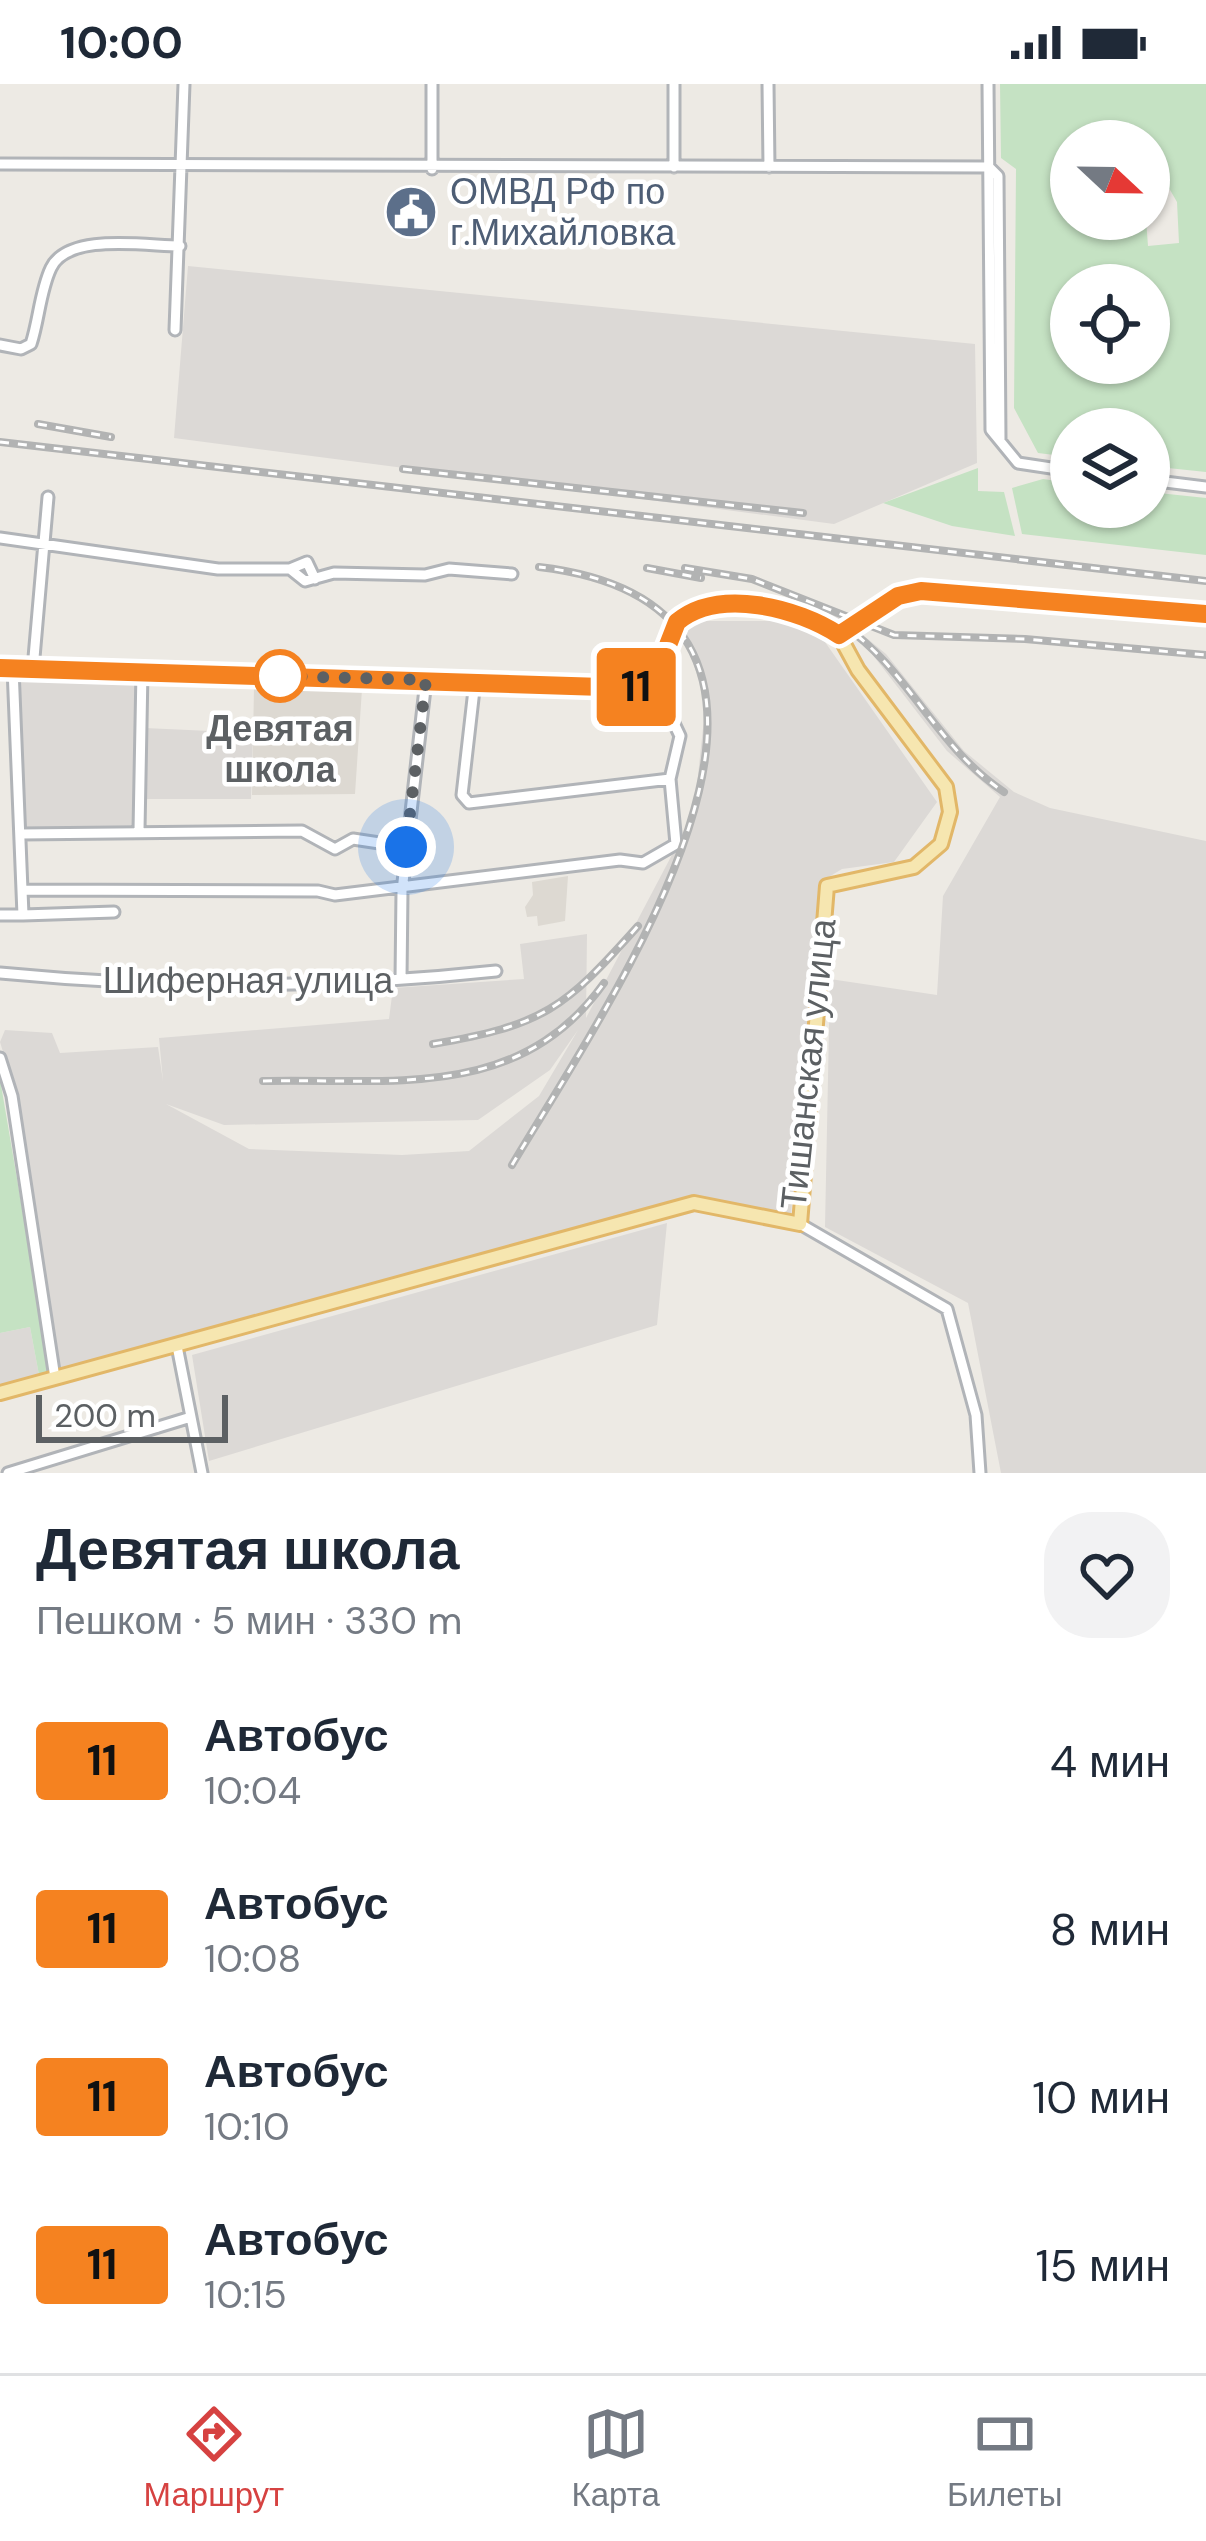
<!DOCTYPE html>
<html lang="ru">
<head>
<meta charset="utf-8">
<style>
	:root { --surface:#fff; --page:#f2f2f3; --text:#1f2937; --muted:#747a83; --line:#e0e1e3; --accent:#d64241 }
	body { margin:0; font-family:"DM Sans",sans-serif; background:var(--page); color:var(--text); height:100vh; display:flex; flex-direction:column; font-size:45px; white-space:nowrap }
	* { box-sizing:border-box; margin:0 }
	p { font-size:39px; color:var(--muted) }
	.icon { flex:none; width:66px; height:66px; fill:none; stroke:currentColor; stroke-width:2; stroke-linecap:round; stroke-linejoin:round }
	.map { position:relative; height:1389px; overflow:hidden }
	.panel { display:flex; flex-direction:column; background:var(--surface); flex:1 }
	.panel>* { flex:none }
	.badge { padding:0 24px; border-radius:9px; font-size:42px; line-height:78px }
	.needle { width:78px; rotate:112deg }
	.controls { position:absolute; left:1050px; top:36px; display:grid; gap:24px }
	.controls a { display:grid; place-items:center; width:120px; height:120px; border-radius:50%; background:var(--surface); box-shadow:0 3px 9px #0004; font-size:60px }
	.scale { position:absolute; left:36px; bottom:30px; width:192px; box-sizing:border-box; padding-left:12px; border:6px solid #5c6063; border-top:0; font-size:33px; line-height:42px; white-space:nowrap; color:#5c6063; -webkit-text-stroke:9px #fff; paint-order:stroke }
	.you { position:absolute; width:60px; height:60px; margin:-30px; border:9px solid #fff; border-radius:50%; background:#1a73e8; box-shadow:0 0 0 18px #1a73e833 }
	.map>.badge { position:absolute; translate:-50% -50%; box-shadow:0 0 0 6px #fff }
	.round { display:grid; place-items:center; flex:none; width:126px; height:126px; border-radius:48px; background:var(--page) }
	.summary { display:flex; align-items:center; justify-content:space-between; height:204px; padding:0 36px }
	h1 { font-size:57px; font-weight:700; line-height:90px }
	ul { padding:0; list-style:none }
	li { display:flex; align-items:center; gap:36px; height:168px; padding:0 36px }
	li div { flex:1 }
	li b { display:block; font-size:45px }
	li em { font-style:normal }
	li .badge { min-width:132px; font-weight:700; text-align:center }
	.status { display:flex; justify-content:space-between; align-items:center; height:84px; padding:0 60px; background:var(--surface); direction:ltr }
	.status svg { height:33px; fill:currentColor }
	.dock { display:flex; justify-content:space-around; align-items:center; height:168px; border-top:3px solid var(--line); background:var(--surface); font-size:33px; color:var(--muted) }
	.dock a { display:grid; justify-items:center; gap:6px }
	.dock .current { color:var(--accent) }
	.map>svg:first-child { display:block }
	.industrial { fill:#dcd9d6; fill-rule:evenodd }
	.education { fill:#ddd9d2 }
	.green { fill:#c5e2c3; fill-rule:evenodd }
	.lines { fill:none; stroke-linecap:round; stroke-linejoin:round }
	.minor-casing { stroke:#b1b4b8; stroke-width:15 }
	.major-casing { stroke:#e2b768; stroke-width:18 }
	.minor { stroke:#fff; stroke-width:9 }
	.major { stroke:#f6e6b0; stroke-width:12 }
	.rail-casing { stroke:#b2b3b3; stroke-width:8 }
	.rail { stroke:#fff; stroke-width:3; stroke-dasharray:9; stroke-linecap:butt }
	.line-casing { stroke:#fff; stroke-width:27 }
	.line { stroke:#f58220; stroke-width:18 }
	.walk { stroke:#5c6063; stroke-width:12; stroke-dasharray:0 21.6 }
	.stop-dot { fill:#fff; stroke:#f58220; stroke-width:6 }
	.labels { text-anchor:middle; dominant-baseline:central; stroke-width:9; stroke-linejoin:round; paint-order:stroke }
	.service-label { font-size:36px; fill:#4e5e75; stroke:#fff; text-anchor:start }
	.stop-label { font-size:36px; font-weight:bold; fill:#5c6063; stroke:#fff }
	.street-label { font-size:36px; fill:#5c6063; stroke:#fff }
</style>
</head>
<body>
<div class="status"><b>10:00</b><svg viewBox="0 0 49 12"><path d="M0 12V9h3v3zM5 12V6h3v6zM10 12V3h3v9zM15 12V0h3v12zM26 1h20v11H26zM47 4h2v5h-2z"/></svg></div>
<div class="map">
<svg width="1206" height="1389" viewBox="0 0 1206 1389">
	<rect width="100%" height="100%" fill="#edeae4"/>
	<path class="industrial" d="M188 182 975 260 977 379 834 440 174 354Z
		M798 511 834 527 886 570 964 667 1014 708 1050 724 1206 757V1389H1001L968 1219 825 1143 830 895 937 911 943 812 1000 713 947 667 862 557 795 518Z
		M698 537H793L825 558 937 718 894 778 842 785 822 797 791 1130 690 1116 60 1284 15 1007 0 958 5 946 52 949 60 969 158 963 163 997 159 954 389 935 393 904 524 895 520 860 587 850 586 934 694 729 706 616 683 550ZM578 946 539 1012 469 1067 402 1071 249 1065 166 1020 224 1041 478 1036 550 986Z
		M17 592 139 596 135 743 23 745Z
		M145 644 253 649 251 715H144Z
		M667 1139 657 1241 209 1377 192 1271Z
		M30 1243 39 1291 0 1301V1249Z"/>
	<path class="education" d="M254 603 362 605 355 710 252 711Z
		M568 792 565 837 538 842 537 832 527 833 525 823 533 811 532 798Z"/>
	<path class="green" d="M1000 0H1206V388L1149 382V345H1071V373L1038 369 1014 324 1016 85 1001 74ZM1071 57H1149V84L1158 85 1177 118 1179 159 1148 162 1146 135H1071ZM1071 201H1149V279H1071Z
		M978 384V407L1004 408 1015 452 952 442 883 419Z
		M1043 395 1071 399V423H1149V408L1206 414V471L1022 450 1012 404Z
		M0 995 50 1288 39 1291 30 1243 0 1249Z"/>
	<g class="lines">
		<g class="minor-casing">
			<path id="minor" d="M768 0 769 83
				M988 0 991 346 1018 379 1071 387
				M0 80 989 83
				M674 83V0
				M989 83 998 92 1000 356
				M432 85V0
				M175 246 184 0
				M0 261 21 265 31 260C39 236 40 207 51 184 68 148 147 162 180 162
				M1149 396 1206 403
				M0 454 218 485H290L305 497 334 489 425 491 449 485 512 490
				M290 485 307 478 315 495
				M0 584 634 604 654 597C664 578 664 551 679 536 713 502 805 529 839 551
				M33 585 48 413
				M475 597 462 711 469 719 670 695 680 652 654 597
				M139 746 142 587
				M21 750 302 747 335 765 353 755 406 763
				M23 806 318 807 335 811 620 776 643 779 676 760 670 695
				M0 831H23L13 584
				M23 831 114 828
				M0 889C165 905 331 905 496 887
				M401 895 402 807 426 596
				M0 974 12 1012 55 1294
				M800 1140 947 1225 976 1331 980 1389
				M191 1333 202 1389
				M8 1389 191 1333 177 1262"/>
		</g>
		<g class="major-casing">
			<path id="major" d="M0 1309 694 1119 800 1140 827 802 914 783 941 760 950 728 946 703 858 586 839 551 898 512 921 507 1206 530"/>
		</g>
		<use href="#minor" class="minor"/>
		<use href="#major" class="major"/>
		<g class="rail-casing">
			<path id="rail" d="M38 340 111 353
				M0 358 1206 497
				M403 385 803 429
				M647 484 701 494
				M685 484 752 495 894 551 1025 555 1206 571
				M843 541C908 585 937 664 1004 708
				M433 960C544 941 564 925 638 842
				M263 997C392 994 519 1018 604 899
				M512 1081C601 930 888 524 539 483"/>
		</g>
		<use href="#rail" class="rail"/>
	</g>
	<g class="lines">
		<g class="line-casing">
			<path id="line" d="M0 584 634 604 654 597 677 538C719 503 798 524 839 551L898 512 921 507 1206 530"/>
		</g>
		<use href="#line" class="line"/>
		<path class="walk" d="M280 592 426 596 406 763"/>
	</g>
	<defs>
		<g id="civic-disc" transform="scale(2.7)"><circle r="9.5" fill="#5c6f8a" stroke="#fff"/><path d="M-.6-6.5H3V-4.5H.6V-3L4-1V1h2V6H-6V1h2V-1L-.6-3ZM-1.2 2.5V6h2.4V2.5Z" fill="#fff"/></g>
	</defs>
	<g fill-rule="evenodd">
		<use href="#civic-disc" x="411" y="128"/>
	</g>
	<circle class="stop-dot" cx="280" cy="592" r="24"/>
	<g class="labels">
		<g class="service-label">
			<text x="450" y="107">ОМВД РФ по<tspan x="450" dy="41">г.Михайловка</tspan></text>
		</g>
		<g class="stop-label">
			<text x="280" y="644">Девятая<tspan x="280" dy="41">школа</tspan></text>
		</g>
		<g class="street-label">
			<text x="248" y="896">Шиферная улица</text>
			<text transform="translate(808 980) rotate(-84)">Тишанская улица</text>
		</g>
	</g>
</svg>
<div class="controls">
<a><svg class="needle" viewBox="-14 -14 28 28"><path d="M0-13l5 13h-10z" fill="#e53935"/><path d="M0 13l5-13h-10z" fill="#747a83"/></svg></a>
<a><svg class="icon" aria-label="locate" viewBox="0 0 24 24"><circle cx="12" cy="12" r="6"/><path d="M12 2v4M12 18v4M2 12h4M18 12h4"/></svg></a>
<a><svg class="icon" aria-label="layers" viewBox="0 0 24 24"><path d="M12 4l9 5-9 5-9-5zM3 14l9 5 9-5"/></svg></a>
</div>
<div class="scale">200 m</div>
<div class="you" style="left:406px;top:763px"></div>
<b class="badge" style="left:636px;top:603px;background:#f58220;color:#111">11</b>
</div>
<section class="panel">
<div class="summary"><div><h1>Девятая школа</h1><p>Пешком · 5 мин · 330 m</p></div><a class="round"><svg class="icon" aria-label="heart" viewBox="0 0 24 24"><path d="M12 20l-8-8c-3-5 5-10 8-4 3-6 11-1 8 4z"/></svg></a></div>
<ul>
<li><span class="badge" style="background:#f58220;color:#111">11</span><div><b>Автобус</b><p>10:04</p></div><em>4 мин</em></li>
<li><span class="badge" style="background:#f58220;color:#111">11</span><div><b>Автобус</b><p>10:08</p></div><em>8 мин</em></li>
<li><span class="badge" style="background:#f58220;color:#111">11</span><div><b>Автобус</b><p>10:10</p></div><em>10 мин</em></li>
<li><span class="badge" style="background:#f58220;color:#111">11</span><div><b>Автобус</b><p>10:15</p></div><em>15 мин</em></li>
</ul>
</section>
<nav class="dock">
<a class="current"><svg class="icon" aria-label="directions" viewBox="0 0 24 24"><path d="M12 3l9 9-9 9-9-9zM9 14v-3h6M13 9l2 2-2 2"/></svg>Маршрут</a>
<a><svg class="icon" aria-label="map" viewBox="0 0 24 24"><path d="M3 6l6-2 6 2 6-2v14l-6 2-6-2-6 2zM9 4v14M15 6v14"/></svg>Карта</a>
<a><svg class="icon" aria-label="tickets" viewBox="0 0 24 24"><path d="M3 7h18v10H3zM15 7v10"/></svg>Билеты</a>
</nav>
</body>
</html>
